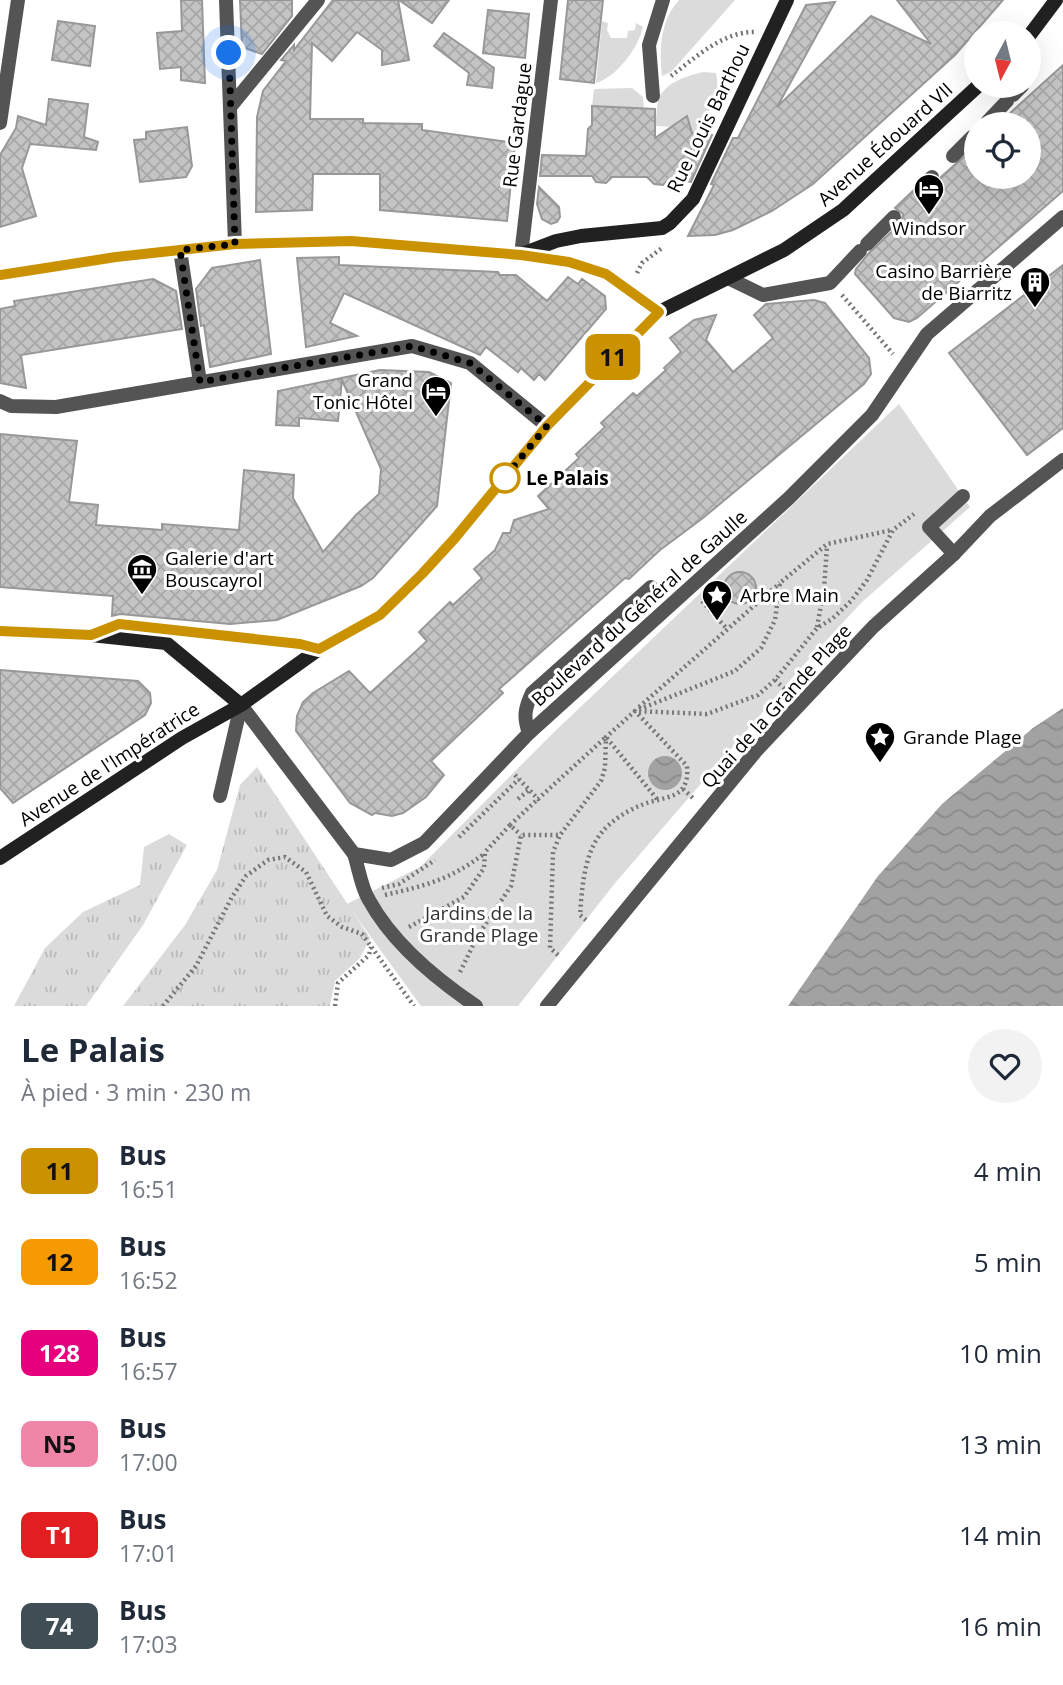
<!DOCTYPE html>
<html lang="fr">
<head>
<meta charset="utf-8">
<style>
	:root { --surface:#fff; --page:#f2f2f3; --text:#1f2937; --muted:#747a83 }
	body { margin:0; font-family:"Open Sans",sans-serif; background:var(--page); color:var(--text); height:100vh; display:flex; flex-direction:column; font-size:26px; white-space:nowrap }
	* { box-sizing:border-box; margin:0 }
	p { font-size:23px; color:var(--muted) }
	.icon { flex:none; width:38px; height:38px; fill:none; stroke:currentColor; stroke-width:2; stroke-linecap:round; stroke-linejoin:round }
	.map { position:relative; height:1006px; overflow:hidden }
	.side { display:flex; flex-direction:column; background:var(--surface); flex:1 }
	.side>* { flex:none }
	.badge { padding:0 14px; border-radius:10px; font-size:24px; line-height:46px }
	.needle { width:46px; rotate:187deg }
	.fabs { position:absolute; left:964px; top:21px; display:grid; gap:14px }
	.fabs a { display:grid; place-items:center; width:77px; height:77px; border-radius:50%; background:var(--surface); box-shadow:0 7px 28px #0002; font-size:35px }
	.you { position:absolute; width:35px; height:35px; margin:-18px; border:5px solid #fff; border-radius:50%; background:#1a73e8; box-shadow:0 0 0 10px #1a73e833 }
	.map>.badge { position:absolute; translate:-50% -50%; box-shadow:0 0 0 4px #fff }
	.round { display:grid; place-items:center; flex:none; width:74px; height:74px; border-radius:37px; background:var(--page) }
	.overview { display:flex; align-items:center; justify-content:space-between; height:119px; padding:0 21px }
	h1 { font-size:33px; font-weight:700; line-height:52px }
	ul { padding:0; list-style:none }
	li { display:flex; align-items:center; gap:21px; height:91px; padding:0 21px }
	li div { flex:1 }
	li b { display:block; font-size:26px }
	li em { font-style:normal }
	li .badge { min-width:77px; font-weight:700; text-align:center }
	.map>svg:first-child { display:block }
	.grass { fill:url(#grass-tufts) }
	.green { fill:#dbdbdb }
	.water { fill:url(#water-waves) }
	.building { fill:url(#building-cross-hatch); stroke:#989898; stroke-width:2 }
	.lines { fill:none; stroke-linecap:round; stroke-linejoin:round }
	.path { stroke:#767676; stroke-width:4.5; stroke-dasharray:2 3.5; stroke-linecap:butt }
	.lane { stroke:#545454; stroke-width:14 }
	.street { stroke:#545454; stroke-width:14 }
	.secondary { stroke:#212121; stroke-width:14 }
	.line-casing { stroke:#fff; stroke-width:16 }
	.line { stroke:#ca9200; stroke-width:10 }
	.walk { stroke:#000; stroke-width:7; stroke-dasharray:0 12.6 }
	.stop-dot { fill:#fff; stroke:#ca9200; stroke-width:3.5 }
	.labels { text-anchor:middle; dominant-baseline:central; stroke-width:6; stroke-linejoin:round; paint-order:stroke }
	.street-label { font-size:19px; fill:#000; stroke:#fff }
	.poi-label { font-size:19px; fill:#000; stroke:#fff; text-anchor:start }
	.stop-label { font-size:19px; font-weight:bold; fill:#000; stroke:#fff; text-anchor:start }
	.park-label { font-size:19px; fill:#323232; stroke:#fff }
</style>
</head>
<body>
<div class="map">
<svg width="1063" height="1006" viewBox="0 0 1063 1006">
	<defs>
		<pattern id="grass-tufts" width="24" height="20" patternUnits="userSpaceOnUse" patternTransform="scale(1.75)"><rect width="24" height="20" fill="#dbdbdb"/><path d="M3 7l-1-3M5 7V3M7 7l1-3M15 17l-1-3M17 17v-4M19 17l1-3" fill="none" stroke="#bababa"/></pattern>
		<pattern id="water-waves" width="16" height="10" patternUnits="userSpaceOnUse" patternTransform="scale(1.75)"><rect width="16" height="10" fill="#a2a2a2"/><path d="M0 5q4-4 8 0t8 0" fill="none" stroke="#8a8a8a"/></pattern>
		<pattern id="building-cross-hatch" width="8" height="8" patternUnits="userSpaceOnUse" patternTransform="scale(1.75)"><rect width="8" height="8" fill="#c4c4c4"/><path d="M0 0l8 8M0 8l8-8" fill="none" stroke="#a7a7a7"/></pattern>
	</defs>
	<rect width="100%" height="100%" fill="#fff"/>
	<path class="grass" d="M257 767 370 938 360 958 335 981 330 1006H123L185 925 217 870 240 785Z
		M169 834 187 845 143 925 86 1006H14L45 948 83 912 140 885 144 847Z"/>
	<path class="green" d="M679 0H735L671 72 662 76C659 49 660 21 679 0Z
		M602 21 608 23 607 30 611 38H627L628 31 635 30 636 23 643 27C638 48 618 76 596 83Z
		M703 72 716 73 718 88 700 134 683 133 690 127 685 120 679 121 677 127 655 126C657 118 656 106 659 98 667 81 688 76 703 72Z
		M632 88 643 97 644 109 621 125V107L592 106 594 89Z
		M899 404 970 507 861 603 799 670 616 882 518 1006H421L347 904 420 867 550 736Z"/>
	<path class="water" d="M1063 708V1006H788L878 876 942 804 1033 728Z
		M648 773a17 17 0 1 1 34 0a17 17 0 1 1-34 0Z"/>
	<path class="building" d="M181 0H202L205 83 181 80V67L160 69 157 33 182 31Z
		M240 0H292V16L262 54 242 47Z
		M333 0H398L409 60 382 65V50L357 32 332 61 312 43 310 119H363V123L422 124V130L515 143 507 221 380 210V174H313L312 210 256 212 257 117 263 91 286 61 281 60 294 45V50Z
		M399 0H449L432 23Z
		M568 0H603L594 83 560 79Z
		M897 0H1003L955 55 813 184 772 211 733 230 715 235 688 236 714 185 711 184 733 138H738L806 5 835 2 777 107 871 16 931 44Z
		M488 10 529 14 525 58 483 53Z
		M58 21 95 26 90 66 52 60Z
		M444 33 494 68 492 88 467 85 469 73 434 46Z
		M1063 65V191L917 318 909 322 894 318 855 274 856 269 869 253 901 223 903 214 895 208 915 189 921 195 931 193 941 177 976 146V177H1029V124H998Z
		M49 99 88 104 84 137 98 142 96 150 30 144 22 168 36 216 0 227V155L16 128 18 116 46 125Z
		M592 106 655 109V138L687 116 692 133 712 135 691 182 669 179 663 185 654 184 647 177H612L606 183 596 182 592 176H540L542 155 586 156 588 129 592 125Z
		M187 127 192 166 186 177 140 182 134 140 146 139V132Z
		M539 187 559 207 560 217 557 222 551 224 542 219 537 204Z
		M339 257V265L498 272 500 275H516L547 301 568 277 578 284 582 279 605 296 606 309 545 380 539 374 534 380 521 368 518 372 486 347 480 355 344 293 330 323 357 336 306 347 297 258Z
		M260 260 271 354 210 367 204 325 201 326 196 289 212 268Z
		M1063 265V428L1027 455 949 353Z
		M153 279 176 291 182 329 21 355 26 388 0 383V309L15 306 14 301Z
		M814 300 825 303 869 358 871 374 864 384 703 518 660 550 629 579 625 578 499 689 503 693 431 761 444 775 426 797 403 813 392 816 375 813 372 815 350 803 296 731 297 716 303 702 313 693 349 671 370 693 414 653 427 641 419 632 450 602 453 605 482 578 474 569 495 550 503 533H510L514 520 549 509 538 496 579 458 576 454 605 427 601 423 633 393 637 396 666 370 664 368 681 352 670 338 694 320 716 315 706 340 733 372 773 338 754 315 766 304Z
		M380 370 429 372 451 383 437 506 373 578 361 586 277 620 230 624 120 614 112 616 113 596 0 587V434L77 441 69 502 98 505 96 525 162 530V524L239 530 244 470 294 475 293 498 323 552 356 515 379 494 381 469 342 380 338 421 299 418V426L276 425 278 391Z
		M724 588a16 16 0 1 1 32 0a16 16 0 1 1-32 0Z
		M0 670 138 681 150 693 151 703 145 715 13 803 0 788Z"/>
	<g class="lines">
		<path class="path" d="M671 76C695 58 722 32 754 32
			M637 273 642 263 662 248
			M842 295 893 354
			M702 601 727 629
			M817 627 824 589 827 546
			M775 680 787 691
			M639 707 780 583
			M515 775 538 799 606 737 657 799
			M683 789 695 800
			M518 799 529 790
			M510 825 538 799
			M459 837 519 779
			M382 888 399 884 435 860
			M385 895C427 885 450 880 485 853
			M586 920 580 915C582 888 584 852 603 831 611 821 627 811 639 806 663 795 690 802 687 766L635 711 735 671 761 648 775 620 780 583 827 544 892 530
			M409 927 464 897 484 868 485 852 510 825 521 835
			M558 955 550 948 553 852 560 835 601 781 605 768 606 737 635 711 707 714 758 695 775 680 817 628 832 619 851 601 867 580 893 530 914 514
			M460 972 477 937 511 886 521 835H560
			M163 1006 196 966 232 897 246 876 268 860 285 857 306 872 327 916 342 927 362 934 414 1006
			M335 1006 338 983 369 955 371 947"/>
		<path class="lane" d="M1013 95 1022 86
			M987 122 1007 101
			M953 156 972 137
			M924 186 932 177
			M867 244 894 217
			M728 278 763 295 830 283 860 251
			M954 554 929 527 963 496
			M91 635 119 624 300 644 319 649
			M529 733C523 717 525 708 532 693L651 587
			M220 796 241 705"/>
		<path class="street" d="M226 0 235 244
			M653 96 649 45 663 0
			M231 106 318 0
			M0 123 18 0
			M180 250 200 382
			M521 255 551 0
			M0 401 11 406 56 407 412 346 470 363 547 426
			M241 705 354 854 391 860 424 843 529 733 788 499 872 415 927 334 1063 217
			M354 854C359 869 361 887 369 900 393 944 436 979 476 1006
			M547 1006 756 751 873 627 954 554 990 516 1063 460"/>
		<path class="secondary" d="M1029 36 1056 0
			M522 254 556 241 581 236 662 228 670 223 693 199 787 0
			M0 275 116 257 235 244 351 241 521 255 569 262 606 274 659 312
			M0 631 91 635 166 643 241 705
			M0 858 182 738 241 705 319 649 380 615 422 574 455 538 547 426 659 312 784 250 843 210 978 86"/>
	</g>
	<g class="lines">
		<g class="line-casing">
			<path id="line" d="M0 275 116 257 235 244 351 241 521 255 569 262 606 274 659 312 547 426 455 538 422 574 380 615 319 649 300 644 119 624 91 635 0 631"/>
		</g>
		<use href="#line" class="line"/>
		<path class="walk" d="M229 53 235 244 180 250 200 382 412 346 470 363 547 426 501 482 505 478"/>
	</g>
	<defs>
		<g id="hotel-pin" transform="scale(1.575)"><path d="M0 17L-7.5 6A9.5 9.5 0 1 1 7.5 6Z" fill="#000" stroke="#fff"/><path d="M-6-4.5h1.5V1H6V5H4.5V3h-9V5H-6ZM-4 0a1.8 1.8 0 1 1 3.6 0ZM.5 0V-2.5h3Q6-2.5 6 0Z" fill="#fff"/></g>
		<g id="building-pin" transform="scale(1.575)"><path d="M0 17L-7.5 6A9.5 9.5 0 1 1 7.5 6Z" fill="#000" stroke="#fff"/><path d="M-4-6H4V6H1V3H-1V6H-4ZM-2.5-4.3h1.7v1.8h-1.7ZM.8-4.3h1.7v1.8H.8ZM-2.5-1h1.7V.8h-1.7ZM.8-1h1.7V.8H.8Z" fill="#fff"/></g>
		<g id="museum-pin" transform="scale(1.575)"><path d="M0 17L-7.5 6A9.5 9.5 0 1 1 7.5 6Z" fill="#000" stroke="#fff"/><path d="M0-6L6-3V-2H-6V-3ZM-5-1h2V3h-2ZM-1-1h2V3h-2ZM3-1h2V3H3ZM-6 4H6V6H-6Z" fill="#fff"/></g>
		<g id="sight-pin" transform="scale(1.575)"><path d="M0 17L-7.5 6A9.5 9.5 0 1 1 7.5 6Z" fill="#000" stroke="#fff"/><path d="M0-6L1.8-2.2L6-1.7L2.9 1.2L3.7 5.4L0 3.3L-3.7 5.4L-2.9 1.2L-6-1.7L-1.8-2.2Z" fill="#fff"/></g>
	</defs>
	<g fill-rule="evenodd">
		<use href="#hotel-pin" x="929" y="189"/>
		<use href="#building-pin" x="1035" y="282"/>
		<use href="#hotel-pin" x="436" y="391"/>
		<use href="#museum-pin" x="142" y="569"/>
		<use href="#sight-pin" x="717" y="595"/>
		<use href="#sight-pin" x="880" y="737"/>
	</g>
	<circle class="stop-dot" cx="505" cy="478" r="14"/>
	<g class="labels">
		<g class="street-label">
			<text transform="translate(708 118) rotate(-64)">Rue Louis Barthou</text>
			<text transform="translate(517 125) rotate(-83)">Rue Gardague</text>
			<text transform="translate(885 144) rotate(-42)">Avenue Édouard VII</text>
			<text transform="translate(639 608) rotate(-42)">Boulevard du Général de Gaulle</text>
			<text transform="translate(776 706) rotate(-48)">Quai de la Grande Plage</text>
			<text transform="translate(109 764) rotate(-33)">Avenue de l'Impératrice</text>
		</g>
		<g class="poi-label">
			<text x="929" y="228" text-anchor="middle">Windsor</text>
			<text x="1012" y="271" text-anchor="end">Casino Barrière<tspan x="1012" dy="22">de Biarritz</tspan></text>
			<text x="413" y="380" text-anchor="end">Grand<tspan x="413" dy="22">Tonic Hôtel</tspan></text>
			<text x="165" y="558">Galerie d'art<tspan x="165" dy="22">Bouscayrol</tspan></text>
			<text x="740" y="595">Arbre Main</text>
			<text x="903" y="737">Grande Plage</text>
		</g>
		<g class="stop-label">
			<text x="526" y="478">Le Palais</text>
		</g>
		<g class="park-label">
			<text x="479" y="913">Jardins de la<tspan x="479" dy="22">Grande Plage</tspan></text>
		</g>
	</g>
</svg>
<div class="fabs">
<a><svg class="needle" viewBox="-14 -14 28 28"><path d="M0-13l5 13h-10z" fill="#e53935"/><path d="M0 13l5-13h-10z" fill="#747a83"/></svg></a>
<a><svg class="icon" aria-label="locate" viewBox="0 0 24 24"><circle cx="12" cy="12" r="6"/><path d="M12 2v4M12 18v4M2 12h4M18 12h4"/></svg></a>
</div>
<div class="you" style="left:229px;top:53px"></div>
<b class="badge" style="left:613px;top:357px;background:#ca9200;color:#111">11</b>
</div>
<section class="side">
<div class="overview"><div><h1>Le Palais</h1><p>À pied · 3 min · 230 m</p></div><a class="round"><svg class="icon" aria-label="heart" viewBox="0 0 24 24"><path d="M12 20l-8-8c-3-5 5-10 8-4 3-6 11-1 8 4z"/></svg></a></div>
<ul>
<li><span class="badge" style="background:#ca9200;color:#111">11</span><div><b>Bus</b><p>16:51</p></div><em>4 min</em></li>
<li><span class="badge" style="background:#f59a00;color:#111">12</span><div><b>Bus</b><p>16:52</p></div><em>5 min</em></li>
<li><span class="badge" style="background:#e6007e;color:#fff">128</span><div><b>Bus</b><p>16:57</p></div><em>10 min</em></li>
<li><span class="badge" style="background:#f086a7;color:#111">N5</span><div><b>Bus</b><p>17:00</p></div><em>13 min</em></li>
<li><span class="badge" style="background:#e11f21;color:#fff">T1</span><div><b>Bus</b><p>17:01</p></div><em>14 min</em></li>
<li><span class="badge" style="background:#3f4e55;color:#fff">74</span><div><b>Bus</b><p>17:03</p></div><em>16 min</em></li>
</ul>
</section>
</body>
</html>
